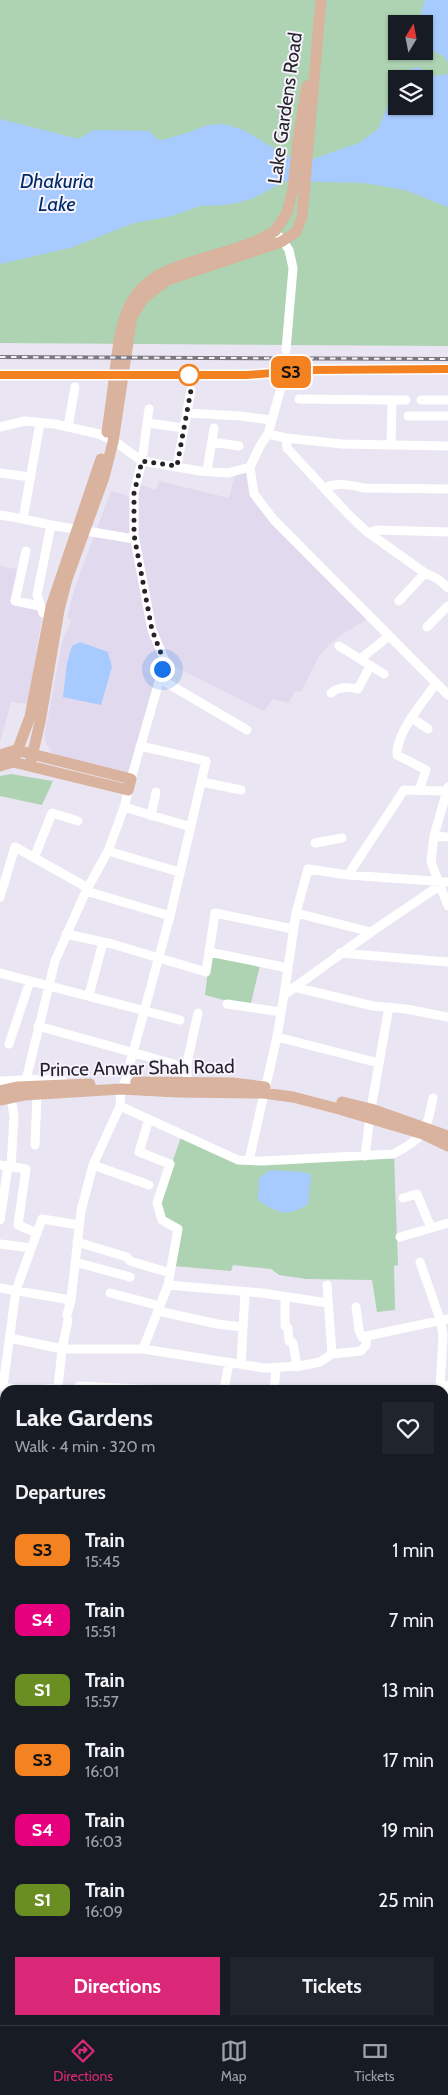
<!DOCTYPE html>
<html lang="en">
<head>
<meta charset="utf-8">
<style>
	:root { --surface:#171b24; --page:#20242c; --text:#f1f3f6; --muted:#9ea1a6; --line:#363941; --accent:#db2777 }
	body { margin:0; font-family:Cabin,sans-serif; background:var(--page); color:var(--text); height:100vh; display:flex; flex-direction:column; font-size:19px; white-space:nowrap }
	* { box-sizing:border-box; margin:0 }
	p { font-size:16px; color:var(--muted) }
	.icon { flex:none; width:28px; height:28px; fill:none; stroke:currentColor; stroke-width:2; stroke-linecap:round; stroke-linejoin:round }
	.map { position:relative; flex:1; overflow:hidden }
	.side { position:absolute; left:0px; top:1385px; width:449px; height:640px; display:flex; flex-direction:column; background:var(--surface); border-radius:15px 15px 0 0; box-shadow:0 1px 4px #0004 }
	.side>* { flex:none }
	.badge { padding:0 10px; border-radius:8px; font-size:18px; line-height:32px }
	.needle { width:32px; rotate:10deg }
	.buttons { position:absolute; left:388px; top:15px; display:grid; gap:10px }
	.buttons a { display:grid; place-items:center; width:45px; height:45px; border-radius:0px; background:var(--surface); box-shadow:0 1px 4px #0004; font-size:25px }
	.you { position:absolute; width:25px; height:25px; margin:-12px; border:4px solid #fff; border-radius:50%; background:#1a73e8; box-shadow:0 0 0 8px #1a73e833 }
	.map>.badge { position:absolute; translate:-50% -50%; box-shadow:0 0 0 2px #fff }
	h2 { padding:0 15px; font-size:19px; line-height:45px }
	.round { display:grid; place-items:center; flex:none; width:52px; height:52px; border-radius:0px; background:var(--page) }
	.head { display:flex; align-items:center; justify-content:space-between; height:85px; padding:0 15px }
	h1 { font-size:24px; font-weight:800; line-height:38px }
	.button { display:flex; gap:10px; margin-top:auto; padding:10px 15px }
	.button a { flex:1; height:58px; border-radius:0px; background:var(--accent); color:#fff; font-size:20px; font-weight:800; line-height:58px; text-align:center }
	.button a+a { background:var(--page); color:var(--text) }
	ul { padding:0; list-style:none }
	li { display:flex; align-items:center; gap:15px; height:70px; padding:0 15px }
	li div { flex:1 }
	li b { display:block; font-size:19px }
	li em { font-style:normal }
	li .badge { min-width:55px; font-weight:700; text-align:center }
	.tab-bar { display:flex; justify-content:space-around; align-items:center; height:70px; border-top:1px solid var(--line); background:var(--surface); font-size:14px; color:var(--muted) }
	.tab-bar a { display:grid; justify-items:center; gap:2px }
	.tab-bar .active { color:var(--accent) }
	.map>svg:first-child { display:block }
	.built { fill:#e1daef }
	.green { fill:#add3b2; fill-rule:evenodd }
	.water { fill:#a8cbff }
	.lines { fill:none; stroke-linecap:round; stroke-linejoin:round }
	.minor { stroke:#fff; stroke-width:9 }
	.major { stroke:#d9b39d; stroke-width:11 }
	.rail-casing { stroke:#7b7880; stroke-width:4 }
	.rail { stroke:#f6f3fe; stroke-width:2; stroke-dasharray:5.5; stroke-linecap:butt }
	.line-casing { stroke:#fff; stroke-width:11 }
	.line { stroke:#f58220; stroke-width:8 }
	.walk { stroke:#252328; stroke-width:5; stroke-dasharray:0 9 }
	.stop-dot { fill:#fff; stroke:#f58220; stroke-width:2.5 }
	.labels { text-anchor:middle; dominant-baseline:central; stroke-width:4; stroke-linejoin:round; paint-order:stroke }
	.street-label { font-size:19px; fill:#252328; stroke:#f6f3fe }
	.water-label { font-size:20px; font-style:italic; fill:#002c66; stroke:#f6f3fe }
</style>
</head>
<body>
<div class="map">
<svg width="448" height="2025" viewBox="0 0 448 2025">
	<rect width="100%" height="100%" fill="#e9e5f2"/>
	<path class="built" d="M249 468 252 494 369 618 338 637 328 646 319 656 301 692 295 691 289 703 273 699 264 711 173 666 163 662 130 775 53 754 45 741V734L62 642 71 621 67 617 76 584 111 491 134 498 137 483 156 490 159 481 229 498 235 474Z
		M0 566 21 570 12 602 38 607 42 616 28 704 11 702 0 743Z
		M448 1496V1542L444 1543V1497Z
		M448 1545V1602H444V1546Z
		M444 1605H448V1678H444Z"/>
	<path class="green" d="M0 0H448V346L0 343ZM396 24H424V51H396ZM396 79H424V106H396Z
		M11 774 53 781 42 805 0 796V776Z
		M210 954 260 965 250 1007 205 995Z
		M181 1137 236 1161 394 1156 398 1265 394 1266 395 1310 377 1312 372 1280 306 1279 279 1275 271 1269 233 1265 231 1271 174 1266 182 1230 164 1218 159 1201Z
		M5 1729V2020H444V1785L448 1793V2025H0V1736Z"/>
	<path class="water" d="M425 0H448V62L443 56 424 47V24H418Z
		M417 67 437 76 448 74V207L405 190 364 183 285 181 256 197 248 200 226 205 200 206 172 216 134 223 73 247 0 264V119L79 139 93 130 149 131 157 139 162 140 187 133 208 125 223 124 244 130 286 156 313 159 359 143 378 129 396 87V106H424V79H400L403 72Z
		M80 642 108 652 112 667 101 705 63 697 67 663 72 646Z
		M271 1170 303 1172 311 1175 308 1204C288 1218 277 1213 258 1200L259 1178Z
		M5 1550V1633H0V1553Z"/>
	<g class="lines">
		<path class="minor" d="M280 237 289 250 293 268 286 350
			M282 384 268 434 260 446 250 467 254 494 274 520 448 695
			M299 399 392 400 391 445
			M392 400H406
			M421 400H448
			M149 409 147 423 184 428
			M187 413 241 416 272 420
			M408 416H448
			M40 423 23 519 51 525 37 595 43 613
			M0 427 25 421 55 424 99 434 117 443 142 461 147 423
			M68 427 75 387
			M268 434 286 438 287 448 348 514 366 531 425 573 438 579 448 588
			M286 438 342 444 448 446
			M212 442 239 446
			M177 466 191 390
			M207 471 214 428
			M0 473 31 477
			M325 488C334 482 354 485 364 488L448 489
			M0 515 23 519
			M51 525 134 539
			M368 533 377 530 448 532
			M26 551 15 601 40 606
			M399 601 425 573
			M427 627 448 606
			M339 646 384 674
			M360 659 389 636
			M160 679 247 730
			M331 693C340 686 347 687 358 689L370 666
			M412 718 428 729
			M131 779 165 661 152 630 134 535V493L142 461 200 471 228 473 250 467
			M202 782 241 790
			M448 787 434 836 431 862 448 906
			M419 790 426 770 397 755C396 733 423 701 436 684
			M124 807 191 827
			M151 816 156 792
			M434 836 448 837
			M315 843 342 838
			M108 851 179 872
			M34 858 52 813 78 821
			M348 875 404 790 448 791
			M86 891 170 916
			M0 897 15 847 88 888
			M296 913 371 932
			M66 934 112 944 206 972 215 913 293 929
			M209 952 288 968
			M340 953 448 962
			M0 973 180 1020
			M294 987 373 1006 406 1009 448 1017
			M89 995 103 942
			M284 995 296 913 308 869 348 875 448 882
			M227 1004 281 1012
			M38 1026 174 1064
			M277 1037 379 1063
			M9 1044 30 981
			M26 1080 55 961 86 891 108 851 125 805 128 790
			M0 1081 43 1079 63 1081
			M187 1084V1063L198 1013
			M120 1106 238 1160 263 1161 393 1154C425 1138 426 1131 433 1098
			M35 1145 37 1095
			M365 1156 371 1109 389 1007
			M249 1160 277 1037 284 995 371 932 439 886
			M0 1165 26 1169 18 1225 37 1233
			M93 1165 149 1185
			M11 1167 14 1117 11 1097
			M403 1198 417 1194 431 1228
			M0 1220 8 1166
			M400 1237 448 1223
			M77 1242 127 1257 130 1261 170 1273
			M0 1244 31 1248
			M75 1262 130 1277
			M420 1262 441 1322 443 1336 440 1390
			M168 1285 262 1293 328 1303
			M327 1285 332 1354
			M0 1288 71 1300
			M110 1293 160 1306
			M285 1297V1326L288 1328 289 1341 293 1343 297 1367
			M356 1307 359 1330 362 1337 448 1319
			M158 1311 217 1324 243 1327
			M67 1315 71 1300 81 1211 93 1165 120 1106 121 1089 125 1082 170 916 206 761 140 746
			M10 1338 62 1349H143L264 1368 300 1366 320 1362 332 1354 361 1351 366 1345 367 1336
			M143 1349 168 1285 178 1229 162 1220 157 1203 170 1164 139 1152 149 1119
			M241 1364 245 1293
			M0 1386 18 1390
			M3 1386 16 1290 42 1219 79 1225
			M79 1386 161 1390
			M58 1388 62 1349 68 1320
			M31 1390 58 1388 61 1390
			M224 1390 229 1362
			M274 1390 276 1369
			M444 1393 448 1385
			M444 1411 448 1404
			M0 1424 5 1425
			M0 1505H5
			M0 1513 5 1512
			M444 1545 448 1544
			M0 1651 5 1653
			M444 1657H448
			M444 1761 448 1771
			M444 1791 448 1800"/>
		<path class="major" d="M107 432C110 411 113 391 115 371 121 324 124 287 174 268 203 257 233 251 261 239L275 231 287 213 293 189 298 140 307 86
			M0 755 16 750 131 779 128 790 13 762 0 766
			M13 762 30 717 51 607 101 459
			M30 765 40 722 59 610 67 579 104 477 113 442 132 316 144 298 167 280 281 242 296 232 302 217 321 0
			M136 1082 232 1083 265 1087
			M0 1091 17 1087 90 1084
			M0 1100 24 1095 121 1089 177 1092 263 1093 293 1097 339 1109 423 1134 448 1146
			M342 1102 371 1109 448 1136"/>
		<g class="rail-casing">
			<path id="rail" d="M0 357 448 359
				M0 375H247L368 369H448"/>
		</g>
		<use href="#rail" class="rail"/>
	</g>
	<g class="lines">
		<g class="line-casing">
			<path id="line" d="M0 375H247L310 370 448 369"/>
		</g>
		<use href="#line" class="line"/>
		<path class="walk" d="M162 669 164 661 152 630 134 535V493L142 461 177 466 191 390 189 375"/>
	</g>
	<circle class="stop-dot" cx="189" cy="375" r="10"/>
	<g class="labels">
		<g class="street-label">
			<text transform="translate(285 108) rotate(-82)">Lake Gardens Road</text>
			<text transform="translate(137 1068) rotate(-1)">Prince Anwar Shah Road</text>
		</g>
		<g class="water-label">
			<text x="57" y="181">Dhakuria<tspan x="57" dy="23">Lake</tspan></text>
		</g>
	</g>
</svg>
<div class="buttons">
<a><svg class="needle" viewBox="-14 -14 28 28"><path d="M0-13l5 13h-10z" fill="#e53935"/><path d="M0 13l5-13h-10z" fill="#9ea1a6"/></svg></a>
<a><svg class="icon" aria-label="layers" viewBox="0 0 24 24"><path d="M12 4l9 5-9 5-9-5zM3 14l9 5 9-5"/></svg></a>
</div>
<div class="you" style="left:162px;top:669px"></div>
<b class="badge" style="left:291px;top:372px;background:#f58220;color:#111">S3</b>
<section class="side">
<div class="head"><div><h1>Lake Gardens</h1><p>Walk · 4 min · 320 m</p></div><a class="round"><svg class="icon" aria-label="heart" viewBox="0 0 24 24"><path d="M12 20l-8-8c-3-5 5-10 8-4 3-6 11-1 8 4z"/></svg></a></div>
<h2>Departures</h2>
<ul>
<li><span class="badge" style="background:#f58220;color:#111">S3</span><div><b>Train</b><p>15:45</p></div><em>1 min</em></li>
<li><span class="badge" style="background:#e6007e;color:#fff">S4</span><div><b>Train</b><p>15:51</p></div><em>7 min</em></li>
<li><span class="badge" style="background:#6b8e23;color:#fff">S1</span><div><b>Train</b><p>15:57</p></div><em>13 min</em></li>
<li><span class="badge" style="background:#f58220;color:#111">S3</span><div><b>Train</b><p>16:01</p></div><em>17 min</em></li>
<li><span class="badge" style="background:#e6007e;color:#fff">S4</span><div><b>Train</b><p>16:03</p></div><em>19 min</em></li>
<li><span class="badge" style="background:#6b8e23;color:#fff">S1</span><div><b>Train</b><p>16:09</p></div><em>25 min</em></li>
</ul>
<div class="button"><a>Directions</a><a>Tickets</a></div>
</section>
</div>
<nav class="tab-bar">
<a class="active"><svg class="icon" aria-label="directions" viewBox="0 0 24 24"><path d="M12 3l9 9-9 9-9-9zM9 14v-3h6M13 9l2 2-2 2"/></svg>Directions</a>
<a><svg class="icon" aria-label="map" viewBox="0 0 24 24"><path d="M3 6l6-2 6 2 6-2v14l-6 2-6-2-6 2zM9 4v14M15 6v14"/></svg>Map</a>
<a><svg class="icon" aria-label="tickets" viewBox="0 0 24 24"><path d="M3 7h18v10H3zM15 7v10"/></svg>Tickets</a>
</nav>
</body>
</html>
